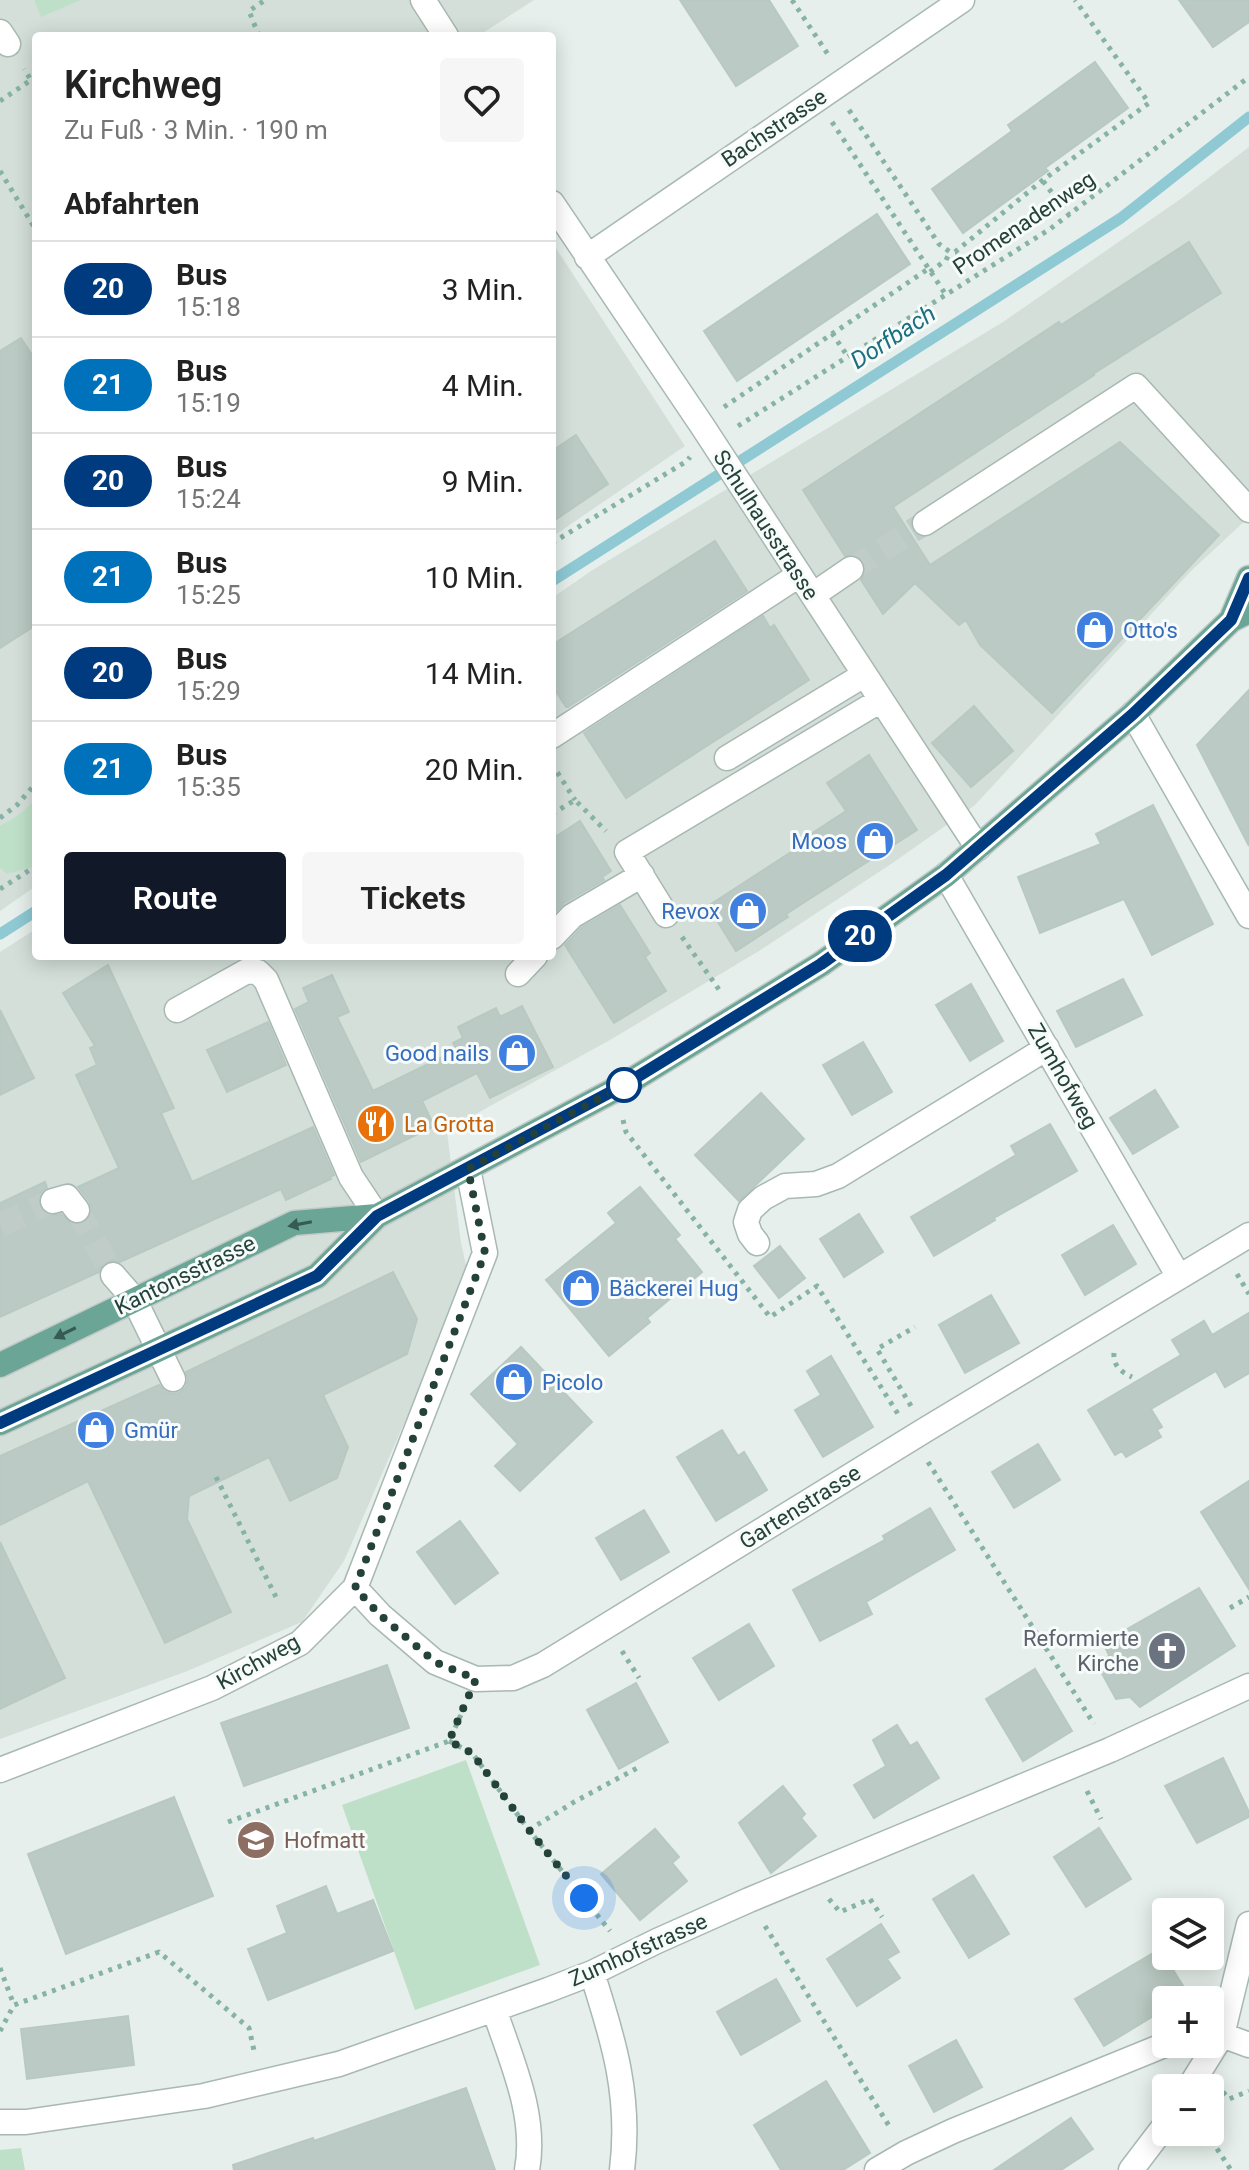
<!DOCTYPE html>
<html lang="de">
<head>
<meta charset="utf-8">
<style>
	:root { --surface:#fff; --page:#f6f6f6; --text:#222; --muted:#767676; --line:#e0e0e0; --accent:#111827 }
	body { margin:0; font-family:Roboto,sans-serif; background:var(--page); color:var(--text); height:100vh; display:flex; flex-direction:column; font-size:30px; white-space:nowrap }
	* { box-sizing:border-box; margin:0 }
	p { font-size:26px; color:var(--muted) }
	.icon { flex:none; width:44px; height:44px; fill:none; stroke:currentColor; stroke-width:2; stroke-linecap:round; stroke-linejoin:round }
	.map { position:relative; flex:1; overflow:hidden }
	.side { position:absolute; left:32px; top:32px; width:524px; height:928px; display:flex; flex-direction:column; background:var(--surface); border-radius:8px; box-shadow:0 4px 20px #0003 }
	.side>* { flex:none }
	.badge { padding:0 16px; border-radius:26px; font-size:28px; line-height:52px }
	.buttons { position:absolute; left:1152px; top:1898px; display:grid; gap:16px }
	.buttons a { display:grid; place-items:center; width:72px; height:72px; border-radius:8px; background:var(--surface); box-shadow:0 4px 20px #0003; font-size:40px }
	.you { position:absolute; width:40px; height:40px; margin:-20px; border:6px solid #fff; border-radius:50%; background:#1a73e8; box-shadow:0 0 0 12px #1a73e833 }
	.map>.badge { position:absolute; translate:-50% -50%; box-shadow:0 0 0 4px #fff }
	h2 { padding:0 32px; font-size:30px; line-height:72px }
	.round { display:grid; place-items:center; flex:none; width:84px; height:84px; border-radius:8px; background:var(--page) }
	.headline { display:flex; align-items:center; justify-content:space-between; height:136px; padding:0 32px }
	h1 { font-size:38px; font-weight:600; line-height:60px }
	.cta { display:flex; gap:16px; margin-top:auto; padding:16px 32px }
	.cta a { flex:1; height:92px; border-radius:8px; background:var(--accent); color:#fff; font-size:32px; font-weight:600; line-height:92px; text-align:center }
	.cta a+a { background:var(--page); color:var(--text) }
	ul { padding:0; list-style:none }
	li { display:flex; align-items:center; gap:24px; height:96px; padding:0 32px; border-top:2px solid var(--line) }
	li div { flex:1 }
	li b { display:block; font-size:30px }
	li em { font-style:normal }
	li .badge { min-width:88px; font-weight:700; text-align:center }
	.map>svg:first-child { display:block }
	.built { fill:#d4dfda }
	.green { fill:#bfe0c8 }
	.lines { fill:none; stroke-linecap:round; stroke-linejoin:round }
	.stream { stroke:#8ec9d4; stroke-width:11 }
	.building { fill:#bbcac4; stroke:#b8c9c2; stroke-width:2 }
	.minor-tunnel { stroke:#bfccc8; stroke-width:24; stroke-dasharray:24 12; stroke-linecap:butt }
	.minor-casing { stroke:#a8b8b2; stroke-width:27 }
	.major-casing { stroke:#c2cac8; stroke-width:27 }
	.path { stroke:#86b3a5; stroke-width:5; stroke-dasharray:4 6; stroke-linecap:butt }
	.minor { stroke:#fff; stroke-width:24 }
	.major { stroke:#6aa596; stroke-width:24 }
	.oneway { fill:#365b51 }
	.line-casing { stroke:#fff; stroke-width:18 }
	.line { stroke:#003b80; stroke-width:12 }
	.walk { stroke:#24423a; stroke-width:8; stroke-dasharray:0 14.4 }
	.stop-dot { fill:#fff; stroke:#003b80; stroke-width:4 }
	.labels { text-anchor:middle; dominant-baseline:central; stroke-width:6; stroke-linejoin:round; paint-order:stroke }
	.street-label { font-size:22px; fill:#24423a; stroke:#f7fbf9 }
	.shop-label { font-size:22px; fill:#366cbe; stroke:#f7fbf9; text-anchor:start }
	.food-label { font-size:22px; fill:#c56008; stroke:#f7fbf9; text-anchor:start }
	.worship-label { font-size:22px; fill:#5b616d; stroke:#f7fbf9; text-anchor:end }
	.education-label { font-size:22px; fill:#785e54; stroke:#f7fbf9; text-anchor:start }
	.water-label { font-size:24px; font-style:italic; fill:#1c6f80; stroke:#f7fbf9 }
</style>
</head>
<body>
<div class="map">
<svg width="1249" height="2170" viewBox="0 0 1249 2170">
	<rect width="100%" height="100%" fill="#e6efeb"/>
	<path class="built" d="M0 0H534L478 36H36V886L0 911Z
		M1249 147V517L1191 571 975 805 894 862 759 951 610 1040 483 1110 447 1132 461 1243 466 1265 464 1291 446 1339 402 1428 344 1561 302 1622 185 1672 0 1739V952L36 929V956H552V598L591 571 1003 322 1182 198Z
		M552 242 685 446 552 537Z"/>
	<path class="green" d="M34 0H81L41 17Z
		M36 799V866L7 874 0 868V826L19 815Z
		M466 1760 540 1965 415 2010 342 1805Z
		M21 2148 25 2170H0V2150Z"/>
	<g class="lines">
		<path class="stream" d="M552 581 1121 218 1249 117
			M0 934 36 911"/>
	</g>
	<path class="building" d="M680 0H769L798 46 736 86Z
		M1179 0H1249V22L1213 47Z
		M1095 62 1128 108 1045 168 1048 171 963 233 932 189 1012 131 1008 125Z
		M877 214 910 264 737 381 704 331Z
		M1189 242 1221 293 1093 374 1094 375 893 507 930 565 1120 442 1219 535 1052 713 980 645 966 620 959 625 915 583 883 614 861 580 866 569 864 561 857 555 845 556 803 490 1059 322 1061 325Z
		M21 338 36 361V625L0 648V351Z
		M576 435 608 484 552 522V451Z
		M715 541 747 591 568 707H566L552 685V645Z
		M763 616 770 628 774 625 809 680 626 798 584 733Z
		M1249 690V846L1197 745Z
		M974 706 1013 751 971 787 932 743Z
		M869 755 917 830 786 914 788 917 736 951 708 906 802 845 800 841 846 811 827 783Z
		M1153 805 1213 924 1152 955 1124 899 1040 933 1018 877 1101 844 1096 834Z
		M580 821 611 871 602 877 604 880 564 903 552 915V839Z
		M620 905 650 953 645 957 666 991 614 1023 565 945 581 928Z
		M108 965 174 1108 161 1113 192 1182 313 1127 334 1175 330 1177 331 1179 286 1200 281 1189 120 1262 109 1261 103 1264 99 1272 0 1317V1203L45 1182 47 1188 42 1191 38 1198 39 1206 42 1211 50 1216 61 1214 71 1223 80 1225 87 1221 90 1216 92 1209 89 1201 78 1187 119 1168 76 1075 97 1065 90 1048 95 1046 63 993Z
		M332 975 349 1012 337 1017 373 1091 457 1050 453 1043 463 1038 458 1027 496 1008 500 1017 522 1006 553 1067 490 1098 477 1073 422 1101 434 1126 361 1162 295 1009 309 1002 303 988Z
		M1123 979 1142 1015 1076 1047 1057 1011Z
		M971 984 1003 1041 970 1061 936 1005Z
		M0 1010 34 1078 0 1095Z
		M268 1022 286 1065 227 1092 207 1050Z
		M863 1042 892 1092 852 1115 823 1065Z
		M1155 1090 1178 1127 1133 1154 1110 1118Z
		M761 1093 804 1139 739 1201 695 1155Z
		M1050 1124 1077 1171 994 1218 995 1220 934 1256 911 1217 1016 1155 1011 1146Z
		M640 1187 680 1235 675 1239 702 1272 647 1318 650 1322 609 1356 546 1280 616 1223 608 1213Z
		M859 1214 883 1252 844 1277 820 1239Z
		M1113 1225 1136 1264 1085 1295 1062 1255Z
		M780 1246 805 1278 779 1298 754 1266Z
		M393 1272 417 1319 407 1354 323 1395 348 1447 337 1478 290 1501 269 1457 189 1496 187 1519 231 1612 165 1643 88 1481 0 1525V1456L159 1385 165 1392 173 1394 179 1393 186 1387 188 1379 186 1372Z
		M991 1295 1019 1343 965 1373 939 1325Z
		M1249 1313V1373L1225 1387 1216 1371 1151 1409 1162 1427 1157 1430 1161 1437 1126 1457 1122 1451 1115 1455 1088 1410 1181 1355 1172 1340 1204 1321 1212 1335Z
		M521 1347 592 1422 520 1491 495 1466 518 1444 471 1394Z
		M831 1356 873 1427 823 1457 795 1410 821 1395 807 1371Z
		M722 1430 738 1456 744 1452 767 1490 716 1521 677 1457Z
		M1038 1444 1060 1480 1014 1508 992 1472Z
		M1249 1481V1589L1201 1512Z
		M930 1508 955 1550 866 1602 872 1614 820 1641 793 1590 885 1540 883 1536Z
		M644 1510 669 1552 621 1580 596 1538Z
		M460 1521 498 1573 455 1604 417 1552Z
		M0 1542 65 1678 0 1709Z
		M1199 1588 1235 1646 1140 1707 1130 1697 1116 1699 1099 1668 1109 1655 1103 1643Z
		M749 1624 774 1666 719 1700 693 1658Z
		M387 1665 409 1728 244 1786 221 1723Z
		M1035 1669 1072 1731 1023 1761 986 1699Z
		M636 1683 668 1742 619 1769 587 1710Z
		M897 1725 910 1746 917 1742 939 1778 874 1818 854 1785 886 1766 873 1740Z
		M1223 1758 1249 1812V1817L1197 1843 1165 1786Z
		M783 1786 805 1814 801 1818 816 1836 771 1873 739 1823Z
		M174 1797 213 1896 66 1954 28 1854Z
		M1099 1828 1131 1879 1086 1907 1054 1857Z
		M655 1829 679 1857 672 1863 687 1881 640 1920 601 1874Z
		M973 1875 1009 1934 969 1958 933 1899Z
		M326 1886 337 1914 373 1900 393 1951 268 2000 248 1949 287 1933 277 1906Z
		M881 1924 899 1952 887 1959 900 1978 857 2006 827 1959Z
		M1160 1949 1185 1989 1161 2003 1165 2009 1104 2046 1075 1999Z
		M776 1979 800 2021 741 2055 717 2012Z
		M128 2016 134 2065 27 2079 21 2029Z
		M956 2040 982 2087 934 2112 909 2066Z
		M826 2081 870 2153 843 2170H781L754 2125Z
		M466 2088 495 2170H234L233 2165 313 2138 314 2141Z
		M1071 2118 1093 2149 1061 2170H994Z"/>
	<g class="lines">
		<path class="minor-tunnel" d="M851 569 925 523
			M77 1210 113 1275
			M0 1225 53 1201"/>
		<g class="minor-casing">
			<path id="minor" d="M423 0 446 36
				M0 32 8 44
				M552 203 703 427 978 848
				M587 257 962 0
				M925 523 1136 386 1249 510
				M813 595 851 569
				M1133 714 1249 916
				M552 736 799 575
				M727 758 864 675
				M946 875 1179 1277
				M666 915 627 852 881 700
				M552 937 572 916 642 875
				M518 974 535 956
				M177 1010 247 971 258 972 266 980 351 1177 377 1216
				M53 1201 67 1197 77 1210
				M757 1243 750 1234 746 1222 750 1210 763 1198 785 1186 816 1184 838 1176 1047 1048
				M113 1275 134 1299 173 1379
				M355 1588 380 1615 435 1662 476 1679 513 1678 543 1665 925 1430 1249 1235
				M0 1770 212 1688 300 1643 355 1588 485 1253 468 1169
				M592 1973C614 2041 631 2097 622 2170
				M494 2009C511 2060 537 2115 527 2170
				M1210 2035H1222L1249 2045
				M1189 2088 1222 2035 1249 1924
				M0 2122H26L204 2096 339 2064 548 1990 592 1973 657 1941 749 1900 1110 1750 1249 1686
				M877 2170 906 2153 953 2131 1167 2044
				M1131 2170 1166 2124"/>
		</g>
		<g class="major-casing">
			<path id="major" d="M1231 620 1249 578
				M0 1365 294 1223 377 1216
				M0 1423 317 1276 377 1216 624 1085 821 964 946 875 1133 714 1231 620 1249 611"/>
		</g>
		<path class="path" d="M792 0 829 56
			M259 36 249 11 265 0
			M0 101 31 80 24 69
			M849 110 939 244 950 252H955L1043 180 1149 103 1075 0
			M832 122 946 295
			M0 171 36 230
			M1043 181 1069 215
			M930 272 946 260 950 252
			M832 333 848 357
			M724 407 928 269
			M738 426 1050 229 1249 77
			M552 543 687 461 690 457
			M552 764 575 800
			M552 814 575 800 606 831
			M0 818 17 805 36 783
			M0 889 36 866
			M682 937 720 991
			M623 1120 626 1132 770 1317 817 1286 898 1414
			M1237 1274 1249 1294
			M1114 1353C1113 1366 1121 1372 1132 1377
			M911 1406 877 1349 915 1327
			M928 1462 1094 1724
			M216 1477 277 1599
			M1230 1608 1249 1597
			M622 1651 639 1678
			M449 1741 472 1753 529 1830 610 1931
			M1087 1791 1101 1819
			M228 1822 449 1741 465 1706
			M529 1830 574 1802 639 1767
			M829 1899 840 1912 870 1899 882 1917
			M765 1926 891 2129
			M0 1968 14 2005 159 1952 249 2028 255 2055
			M0 2031 14 2005
			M1223 2092 1229 2099 1249 2091
			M1206 2132 1231 2170"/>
		<use href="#minor" class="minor"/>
		<use href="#major" class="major"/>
	</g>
	<defs><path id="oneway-solid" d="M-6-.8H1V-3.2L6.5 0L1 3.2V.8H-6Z" transform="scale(2)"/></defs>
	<g class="oneway">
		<use href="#oneway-solid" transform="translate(300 1224) rotate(169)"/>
		<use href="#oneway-solid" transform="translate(65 1333) rotate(154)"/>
	</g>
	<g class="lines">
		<g class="line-casing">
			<path id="line" d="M0 1423 317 1276 377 1216 624 1085 821 964 946 875 1133 714 1231 620 1249 578"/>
		</g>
		<use href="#line" class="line"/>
		<path class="walk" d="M584 1898 529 1830 472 1753 449 1741 476 1679 435 1662 380 1615 355 1588 485 1253 468 1169 624 1085"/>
	</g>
	<defs>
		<g id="shop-disc" transform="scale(2)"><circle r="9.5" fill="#3f7fe0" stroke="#f7fbf9"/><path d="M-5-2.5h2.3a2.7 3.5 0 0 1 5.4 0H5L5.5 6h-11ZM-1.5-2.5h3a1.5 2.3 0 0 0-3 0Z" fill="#fff"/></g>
		<g id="restaurant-disc" transform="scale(2)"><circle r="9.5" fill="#e8710a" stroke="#f7fbf9"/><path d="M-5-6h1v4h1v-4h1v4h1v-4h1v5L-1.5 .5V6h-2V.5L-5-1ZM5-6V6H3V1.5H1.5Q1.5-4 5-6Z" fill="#fff"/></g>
		<g id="church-disc" transform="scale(2)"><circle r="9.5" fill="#6b7280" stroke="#f7fbf9"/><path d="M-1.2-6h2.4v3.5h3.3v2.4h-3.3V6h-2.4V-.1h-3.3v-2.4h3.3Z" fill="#fff"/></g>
		<g id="school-disc" transform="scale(2)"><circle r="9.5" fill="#8d6e63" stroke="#f7fbf9"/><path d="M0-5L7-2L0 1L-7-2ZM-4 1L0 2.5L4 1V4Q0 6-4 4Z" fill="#fff"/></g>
	</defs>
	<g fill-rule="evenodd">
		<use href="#shop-disc" x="1095" y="630"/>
		<use href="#shop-disc" x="875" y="841"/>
		<use href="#shop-disc" x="748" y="911"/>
		<use href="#shop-disc" x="517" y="1053"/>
		<use href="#restaurant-disc" x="376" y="1124"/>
		<use href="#shop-disc" x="581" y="1288"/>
		<use href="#shop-disc" x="514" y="1382"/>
		<use href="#shop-disc" x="96" y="1430"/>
		<use href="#church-disc" x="1167" y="1651"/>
		<use href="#school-disc" x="256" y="1840"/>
	</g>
	<circle class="stop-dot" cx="624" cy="1085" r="16"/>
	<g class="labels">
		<g class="street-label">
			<text transform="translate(774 128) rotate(-34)">Bachstrasse</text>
			<text transform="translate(1024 223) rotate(-34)">Promenadenweg</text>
			<text transform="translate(766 525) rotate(57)">Schulhausstrasse</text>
			<text transform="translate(1063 1076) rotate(60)">Zumhofweg</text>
			<text transform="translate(185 1275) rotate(-26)">Kantonsstrasse</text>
			<text transform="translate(800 1507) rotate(-32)">Gartenstrasse</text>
			<text transform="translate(258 1662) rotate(-29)">Kirchweg</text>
			<text transform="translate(638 1950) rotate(-24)">Zumhofstrasse</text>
		</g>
		<g class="shop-label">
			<text x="1123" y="630">Otto's</text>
			<text x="847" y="841" text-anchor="end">Moos</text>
			<text x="720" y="911" text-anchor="end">Revox</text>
			<text x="489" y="1053" text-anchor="end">Good nails</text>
			<text x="609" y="1288">Bäckerei Hug</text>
			<text x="542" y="1382">Picolo</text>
			<text x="124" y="1430">Gmür</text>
		</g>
		<g class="food-label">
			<text x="404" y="1124">La Grotta</text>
		</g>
		<g class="worship-label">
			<text x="1139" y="1638">Reformierte<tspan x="1139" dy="25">Kirche</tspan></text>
		</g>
		<g class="education-label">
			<text x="284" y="1840">Hofmatt</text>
		</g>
		<g class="water-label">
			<text transform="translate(893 337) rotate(-33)">Dorfbach</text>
		</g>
	</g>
</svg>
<div class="buttons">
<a><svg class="icon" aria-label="layers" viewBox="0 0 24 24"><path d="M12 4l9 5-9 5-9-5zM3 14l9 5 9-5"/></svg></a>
<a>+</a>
<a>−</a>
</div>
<div class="you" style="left:584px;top:1898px"></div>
<b class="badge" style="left:860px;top:936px;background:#003b80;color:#fff">20</b>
<section class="side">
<div class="headline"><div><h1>Kirchweg</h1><p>Zu Fuß · 3 Min. · 190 m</p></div><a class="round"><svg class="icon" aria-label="heart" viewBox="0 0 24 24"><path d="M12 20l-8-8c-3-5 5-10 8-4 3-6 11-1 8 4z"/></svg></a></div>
<h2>Abfahrten</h2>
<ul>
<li><span class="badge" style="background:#003b80;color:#fff">20</span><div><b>Bus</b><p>15:18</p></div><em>3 Min.</em></li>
<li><span class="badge" style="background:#0072bc;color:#fff">21</span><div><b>Bus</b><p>15:19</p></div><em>4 Min.</em></li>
<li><span class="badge" style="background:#003b80;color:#fff">20</span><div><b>Bus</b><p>15:24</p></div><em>9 Min.</em></li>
<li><span class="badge" style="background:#0072bc;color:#fff">21</span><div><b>Bus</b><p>15:25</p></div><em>10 Min.</em></li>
<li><span class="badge" style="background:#003b80;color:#fff">20</span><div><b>Bus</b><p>15:29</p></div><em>14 Min.</em></li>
<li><span class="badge" style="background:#0072bc;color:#fff">21</span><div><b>Bus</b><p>15:35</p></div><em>20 Min.</em></li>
</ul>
<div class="cta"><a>Route</a><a>Tickets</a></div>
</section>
</div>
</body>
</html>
